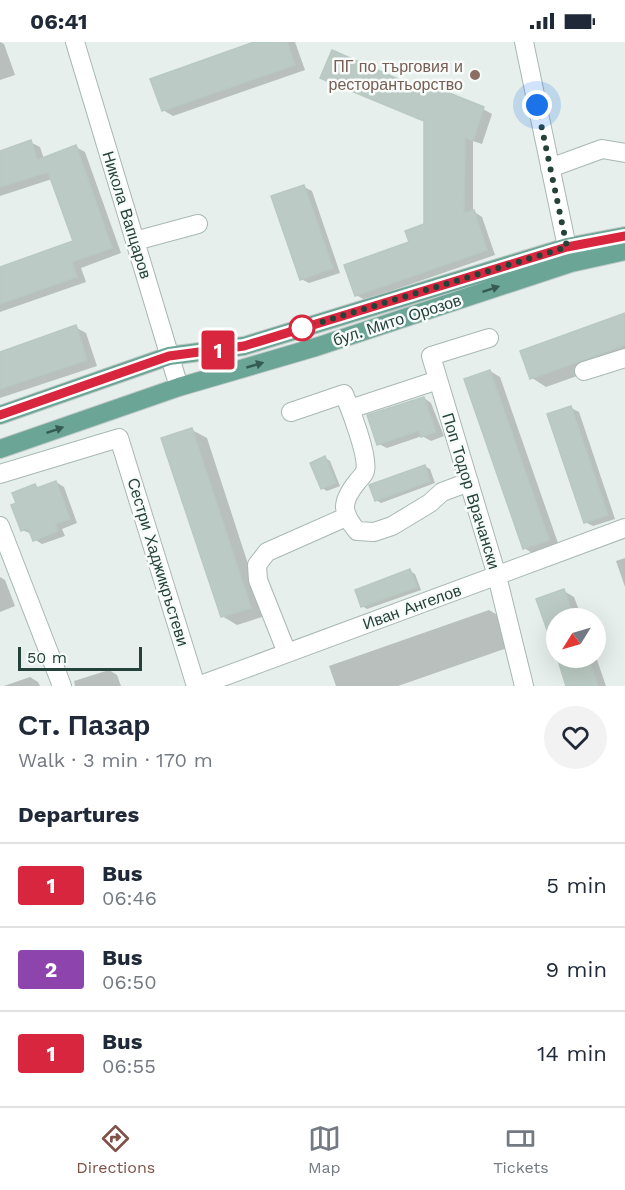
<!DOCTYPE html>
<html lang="en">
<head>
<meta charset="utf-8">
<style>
	:root { --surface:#fff; --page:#f2f2f3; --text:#1f2937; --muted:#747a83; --line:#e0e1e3; --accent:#7f5249 }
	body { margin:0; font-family:"Work Sans",sans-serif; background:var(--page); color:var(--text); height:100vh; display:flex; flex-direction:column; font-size:22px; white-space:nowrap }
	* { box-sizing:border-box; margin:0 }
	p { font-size:20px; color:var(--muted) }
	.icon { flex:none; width:33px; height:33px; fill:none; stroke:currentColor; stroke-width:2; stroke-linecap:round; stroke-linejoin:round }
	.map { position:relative; height:644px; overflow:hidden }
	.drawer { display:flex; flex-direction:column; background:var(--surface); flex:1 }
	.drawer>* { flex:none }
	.badge { padding:0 12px; border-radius:4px; font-size:21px; line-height:39px }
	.needle { width:39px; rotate:233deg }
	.buttons { position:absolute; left:546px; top:566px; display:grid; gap:12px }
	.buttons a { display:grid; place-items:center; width:60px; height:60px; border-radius:50%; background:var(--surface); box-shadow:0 6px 24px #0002; font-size:30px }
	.scale { position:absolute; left:18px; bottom:15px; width:124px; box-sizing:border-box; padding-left:6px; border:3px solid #24423a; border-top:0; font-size:16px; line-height:21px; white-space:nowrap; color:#24423a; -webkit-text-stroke:4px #f7fbf9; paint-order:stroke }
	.you { position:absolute; width:30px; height:30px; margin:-15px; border:4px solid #fff; border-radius:50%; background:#1a73e8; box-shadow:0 0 0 9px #1a73e833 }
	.map>.badge { position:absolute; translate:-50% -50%; box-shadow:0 0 0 3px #fff }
	h2 { padding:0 18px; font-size:22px; line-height:54px }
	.round { display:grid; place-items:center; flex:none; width:63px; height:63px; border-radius:32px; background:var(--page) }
	.headline { display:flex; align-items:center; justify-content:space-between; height:102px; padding:0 18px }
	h1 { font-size:28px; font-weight:700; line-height:45px }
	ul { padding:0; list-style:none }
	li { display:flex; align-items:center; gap:18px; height:84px; padding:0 18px; border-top:2px solid var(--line) }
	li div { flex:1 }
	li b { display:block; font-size:22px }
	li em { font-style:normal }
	li .badge { min-width:66px; font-weight:700; text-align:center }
	.status { display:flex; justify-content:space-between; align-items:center; height:42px; padding:0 30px; background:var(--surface); direction:ltr }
	.status svg { height:16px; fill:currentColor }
	.tabs { display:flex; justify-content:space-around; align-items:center; height:84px; border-top:2px solid var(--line); background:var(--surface); font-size:16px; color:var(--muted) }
	.tabs a { display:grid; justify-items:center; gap:3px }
	.tabs .active { color:var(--accent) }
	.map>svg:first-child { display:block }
	.shadow { fill:#0003 }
	.building { fill:#bbcac4; stroke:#b8c9c2; stroke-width:1.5 }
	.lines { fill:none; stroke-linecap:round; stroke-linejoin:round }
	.minor-casing { stroke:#a8b8b2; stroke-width:20 }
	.major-casing { stroke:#c2cac8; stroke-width:20 }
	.minor { stroke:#fff; stroke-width:18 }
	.major { stroke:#6aa596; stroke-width:18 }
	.oneway { fill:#365b51 }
	.line-casing { stroke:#fff; stroke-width:14 }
	.line { stroke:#d7263d; stroke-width:9 }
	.walk { stroke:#24423a; stroke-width:6; stroke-dasharray:0 10.8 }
	.education-dot { fill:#8d6e63; stroke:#f7fbf9; stroke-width:2 }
	.stop-dot { fill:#fff; stroke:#d7263d; stroke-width:3 }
	.labels { text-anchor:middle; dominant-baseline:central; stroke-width:5; stroke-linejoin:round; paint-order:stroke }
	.education-label { font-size:16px; fill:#785e54; stroke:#f7fbf9; text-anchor:end }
	.street-label { font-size:16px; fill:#24423a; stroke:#f7fbf9 }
</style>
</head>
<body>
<div class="status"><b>06:41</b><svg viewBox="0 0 49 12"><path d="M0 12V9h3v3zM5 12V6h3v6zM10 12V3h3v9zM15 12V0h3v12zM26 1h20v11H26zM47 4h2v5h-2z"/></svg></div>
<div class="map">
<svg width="625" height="644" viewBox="0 0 625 644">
	<rect width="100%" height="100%" fill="#e6efeb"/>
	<path class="shadow" d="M0 0 4 2 15 33 0 38Z
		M259 0H295L305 28 173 74 163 68Z
		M322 36 415 46 483 67 492 72 482 102 473 99V169L482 175 495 213 365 258 356 253 411 201 426 183 425 79Z
		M30 100 40 105 44 117 76 105 85 110 121 211 81 226 86 240 0 270V227L75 200 52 137 0 154V110Z
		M304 145 312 149 340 231 309 241 301 237Z
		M625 273V317L546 345 532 336Z
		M75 285 86 291 97 324 0 356V311Z
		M490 329 500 335 559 504 534 512 524 506Z
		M424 356 431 361 444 394 431 399 422 394 387 406 379 402Z
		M571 366 579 370 615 477 593 484 585 480Z
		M192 388 207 396 265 574 237 583 222 574Z
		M325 416 330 419 340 444 327 449 322 446Z
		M424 424 430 427 435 441 381 461 376 458Z
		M56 440 64 445 77 481 62 487 65 494 42 502 34 497 32 492 22 488 35 444 40 446Z
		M625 516V545L616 519Z
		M410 529 415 532 421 548 367 567 362 564Z
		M0 535 5 538 15 564 0 570Z
		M564 549 574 555 582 576H556V611L538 558Z
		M489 568 504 577 513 604 398 644H336L329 624Z
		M558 615H596L606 644H568Z
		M109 628 117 633 121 644H75L74 639Z
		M30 635 38 640 40 644H4Z"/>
	<path class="building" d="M254 0H287L295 23 162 69 150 37Z
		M332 8 414 44 417 38 484 65 473 99 465 95 464 171 474 168 487 208 355 254 344 223 409 200 405 189 424 182V79L320 36Z
		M31 98 37 118 76 103 112 206 72 220 77 235 0 262V225L73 199 48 130 0 145V109Z
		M304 143 333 226 300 238 271 154Z
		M625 271V303L530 337 520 309Z
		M76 283 87 318 0 347V310Z
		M490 328 549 498 523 507 464 337Z
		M424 355 436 390 421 395 419 388 377 403 367 373Z
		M571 364 608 473 584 481 547 372Z
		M192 386 251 566 221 575 161 396Z
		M325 414 336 441 321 447 310 421Z
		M425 423 430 439 375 459 369 443Z
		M56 439 70 477 55 482 58 489 33 499 28 486 21 489 11 463 16 461 12 451 35 442 37 446Z
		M410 527 417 545 361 565 355 548Z
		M564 547 574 576H556V610H555L536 557Z
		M557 615H588L598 644H566Z"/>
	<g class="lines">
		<g class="minor-casing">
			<path id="minor" d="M75 0 179 345
				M524 0 567 205
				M550 126 602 107 625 111
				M135 199 198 182
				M489 296 431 314 497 534 524 644
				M584 329 625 316
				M350 367 438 338
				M291 370 344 352C350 366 369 415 365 429 364 433 359 437 357 440 341 460 341 470 357 489L374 490 392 484 430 461 442 450 469 440
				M0 432 119 396 196 644
				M0 484 62 644
				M287 611 258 538 257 523 267 510 346 475
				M198 644 625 486"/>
		</g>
		<g class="major-casing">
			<path id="major" d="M0 373 169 314 244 304 567 205 625 194
				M0 407 179 345 316 305 571 221 625 209"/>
		</g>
		<use href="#minor" class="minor"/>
		<use href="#major" class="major"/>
	</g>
	<defs><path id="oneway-solid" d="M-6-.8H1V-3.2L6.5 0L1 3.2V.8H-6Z" transform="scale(1.5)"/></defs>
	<g class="oneway">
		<use href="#oneway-solid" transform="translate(491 247) rotate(-18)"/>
		<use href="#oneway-solid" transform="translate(255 323) rotate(-16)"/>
		<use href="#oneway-solid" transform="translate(55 388) rotate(-19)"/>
	</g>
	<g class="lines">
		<g class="line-casing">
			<path id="line" d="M0 373 169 314 244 304 567 205 625 194"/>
		</g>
		<use href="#line" class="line"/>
		<path class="walk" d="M302 286 567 205 537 63"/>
	</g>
	<circle class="education-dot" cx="475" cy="33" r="6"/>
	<circle class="stop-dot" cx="302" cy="286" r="12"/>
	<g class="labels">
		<g class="education-label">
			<text x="463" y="24">ПГ по търговия и<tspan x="463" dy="18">ресторантьорство</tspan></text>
		</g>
		<g class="street-label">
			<text transform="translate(127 173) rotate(73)">Никола Вапцаров</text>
			<text transform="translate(397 278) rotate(-18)">бул. Мито Орозов</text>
			<text transform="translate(471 449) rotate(73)">Поп Тодор Врачански</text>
			<text transform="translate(158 520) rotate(73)">Сестри Хаджикръстеви</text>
			<text transform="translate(412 565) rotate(-20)">Иван Ангелов</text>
		</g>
	</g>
</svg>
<div class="buttons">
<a><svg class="needle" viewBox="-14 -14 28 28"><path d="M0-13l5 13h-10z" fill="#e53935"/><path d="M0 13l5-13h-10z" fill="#747a83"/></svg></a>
</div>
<div class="scale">50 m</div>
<div class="you" style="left:537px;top:63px"></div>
<b class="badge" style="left:218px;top:308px;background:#d7263d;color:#fff">1</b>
</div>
<section class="drawer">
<div class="headline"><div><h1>Ст. Пазар</h1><p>Walk · 3 min · 170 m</p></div><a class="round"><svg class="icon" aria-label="heart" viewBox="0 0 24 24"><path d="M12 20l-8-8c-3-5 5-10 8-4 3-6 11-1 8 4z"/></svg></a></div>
<h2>Departures</h2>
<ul>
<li><span class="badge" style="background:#d7263d;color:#fff">1</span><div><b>Bus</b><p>06:46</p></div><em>5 min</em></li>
<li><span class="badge" style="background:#8e44ad;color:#fff">2</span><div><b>Bus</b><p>06:50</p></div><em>9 min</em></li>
<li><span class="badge" style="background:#d7263d;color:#fff">1</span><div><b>Bus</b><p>06:55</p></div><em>14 min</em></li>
</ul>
</section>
<nav class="tabs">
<a class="active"><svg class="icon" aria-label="directions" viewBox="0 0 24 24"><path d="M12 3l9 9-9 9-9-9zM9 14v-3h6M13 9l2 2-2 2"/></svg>Directions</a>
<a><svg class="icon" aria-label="map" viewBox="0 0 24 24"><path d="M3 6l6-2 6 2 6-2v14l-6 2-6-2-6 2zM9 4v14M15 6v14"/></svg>Map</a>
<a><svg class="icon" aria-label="tickets" viewBox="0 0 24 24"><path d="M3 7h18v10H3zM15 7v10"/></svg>Tickets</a>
</nav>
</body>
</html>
